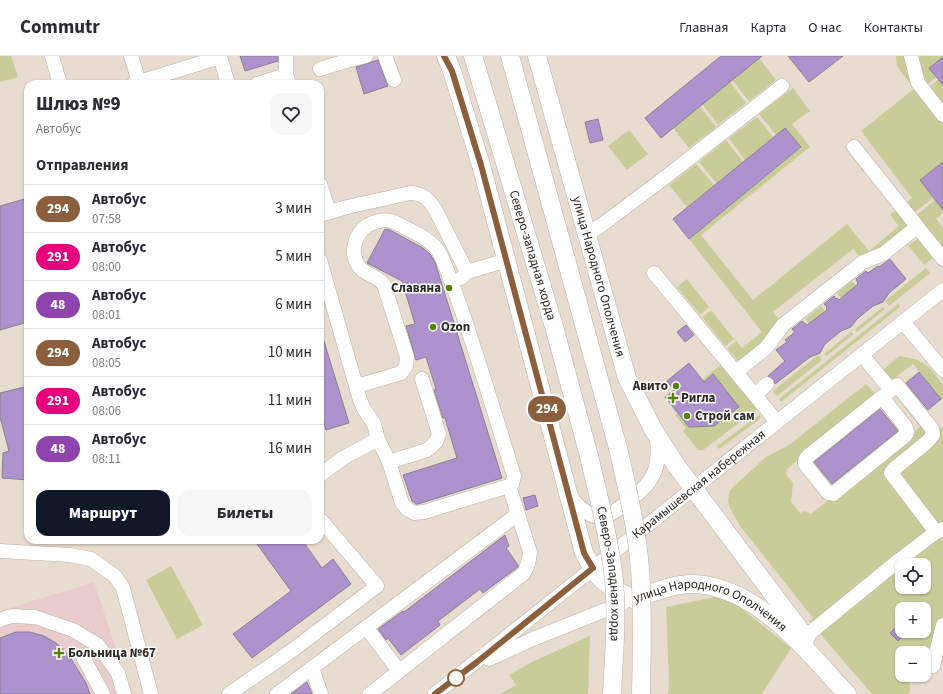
<!DOCTYPE html>
<html lang="ru">
<head>
<meta charset="utf-8">
<style>
	:root { --surface:#fff; --page:#f7f7f7; --text:#2b2b33; --muted:#7c7c81; --line:#e1e1e2; --accent:#111827 }
	body { margin:0; font-family:"Source Sans 3",sans-serif; background:var(--page); color:var(--text); height:100vh; display:flex; flex-direction:column; font-size:15px; white-space:nowrap }
	* { box-sizing:border-box; margin:0 }
	p { font-size:13px; color:var(--muted) }
	.icon { flex:none; width:22px; height:22px; fill:none; stroke:currentColor; stroke-width:2; stroke-linecap:round; stroke-linejoin:round }
	.map { position:relative; flex:1; overflow:hidden }
	.details { position:absolute; left:24px; top:24px; width:300px; height:464px; display:flex; flex-direction:column; background:var(--surface); border-radius:12px; box-shadow:0 1px 3px #0004 }
	.details>* { flex:none }
	.badge { padding:0 8px; border-radius:13px; font-size:14px; line-height:26px }
	.buttons { position:absolute; left:895px; top:502px; display:grid; gap:8px }
	.buttons a { display:grid; place-items:center; width:36px; height:36px; border-radius:8px; background:var(--surface); box-shadow:0 1px 3px #0004; font-size:20px }
	.map>.badge { position:absolute; translate:-50% -50%; box-shadow:0 0 0 2px #fff }
	h2 { padding:0 12px; font-size:15px; line-height:36px }
	.round { display:grid; place-items:center; flex:none; width:42px; height:42px; border-radius:12px; background:var(--page) }
	.head { display:flex; align-items:center; justify-content:space-between; height:68px; padding:0 12px }
	h1 { font-size:19px; font-weight:800; line-height:30px }
	.button { display:flex; gap:8px; margin-top:auto; padding:8px 12px }
	.button a { flex:1; height:46px; border-radius:12px; background:var(--accent); color:#fff; font-size:16px; font-weight:800; line-height:46px; text-align:center }
	.button a+a { background:var(--page); color:var(--text) }
	ul { padding:0; list-style:none }
	li { display:flex; align-items:center; gap:12px; height:48px; padding:0 12px; border-top:1px solid var(--line) }
	li div { flex:1 }
	li b { display:block; font-size:15px }
	li em { font-style:normal }
	li .badge { min-width:44px; font-weight:700; text-align:center }
	header { display:flex; align-items:center; gap:24px; box-sizing:border-box; height:56px; padding:0 20px; background:var(--surface); border-bottom:1px solid var(--line) }
	header strong { font-size:19px }
	nav { display:flex; gap:22px; margin-inline-start:auto; font-size:14px }
	.map>svg:first-child { display:block }
	.medical { fill:#e8cdcc }
	.green { fill:#c7cc98; fill-rule:evenodd }
	.building { fill:#ad92cd; stroke:#88828f }
	.lines { fill:none; stroke-linecap:round; stroke-linejoin:round }
	.minor-casing { stroke:#baafa2; stroke-width:15 }
	.major-casing { stroke:#baafa2; stroke-width:19 }
	.minor { stroke:#fff; stroke-width:14 }
	.major { stroke:#fff; stroke-width:18 }
	.major-bridge-casing { stroke:#baafa2; stroke-width:19; stroke-linecap:butt }
	.major-bridge { stroke:#fff; stroke-width:18 }
	.line-casing { stroke:#fff; stroke-width:9 }
	.line { stroke:#8b5e3c; stroke-width:6 }
	.poi-dot { fill:#568108; stroke:#fff; stroke-width:1.5 }
	.stop-dot { fill:#fff; stroke:#8b5e3c; stroke-width:2 }
	.labels { text-anchor:middle; dominant-baseline:central; stroke-width:3; stroke-linejoin:round; paint-order:stroke }
	.street-label { font-size:13px; fill:#2c2823; stroke:#fff }
	.poi-label { font-size:13px; font-weight:bold; fill:#2c2823; stroke:#fff; text-anchor:start }
</style>
</head>
<body>
<header>
<strong>Commutr</strong>
<nav><a>Главная</a><a>Карта</a><a>О нас</a><a>Контакты</a></nav>
</header>
<div class="map">
<svg width="943" height="638" viewBox="0 0 943 638">
	<rect width="100%" height="100%" fill="#e8dcd0"/>
	<path class="medical" d="M94 526 131 638H0V555Z"/>
	<path class="green" d="M0 0H11L18 21 0 26Z
		M896 0H906L919 37 943 66V109L941 107 920 124 933 142 915 156 907 146 912 142 861 75 914 33 897 10Z
		M919 0H943L937 21 928 28 923 17Z
		M759 2 776 24 749 45 732 24Z
		M939 23 943 29V47L930 31Z
		M730 26 746 47 718 69 702 48Z
		M793 32 810 55 792 68 810 91 701 179 753 244 847 168 869 195 899 170 890 159 898 153 910 169 884 193 861 202 853 193 773 256 780 265 765 287 740 307 727 292 736 285 742 292 762 276 689 183 801 92 785 72 776 79 759 58Z
		M700 50 716 71 689 92 673 72Z
		M757 61 773 81 745 104 729 82Z
		M629 74 648 98 627 114 608 90Z
		M726 84 743 106 716 127 699 106Z
		M696 108 714 129 687 151 669 129Z
		M935 144 943 154V157L936 163 943 172V191L917 159Z
		M918 183 933 202 924 209 908 189Z
		M926 212 930 217 889 250 885 245Z
		M687 223 709 251 700 259 677 231Z
		M852 225 857 230 841 242 837 237Z
		M898 248 900 251 781 346 779 343Z
		M821 250 825 255 809 268 805 263Z
		M883 251 885 253 857 276 855 273Z
		M711 254 734 283 725 290 702 261Z
		M851 276 854 278 826 300 824 298Z
		M818 299 822 304 777 340 773 335Z
		M899 300 915 303 923 307 930 312 943 329V346L913 308 892 324 883 314Z
		M723 307 760 351 703 394H698L683 375 686 372 675 359 678 357 689 371 714 370 739 351 713 318 703 326 702 324Z
		M866 328 876 339 787 413 786 418 793 427 791 446 800 457 805 455 811 458 920 371 897 341 898 340 924 373 926 378 897 419 933 386 939 373 943 371V588L924 604V597H902V619H909L910 635 908 638H872L809 565 813 562 740 470 729 450 728 445 730 434 766 401 789 389ZM902 509H924V531H902ZM902 553H924V575H902Z
		M759 359 761 362 719 393 717 390Z
		M171 510 203 569 177 583 146 524Z
		M720 540 741 552 791 592 762 638H668L669 628 666 551Z
		M590 580 588 638H500L516 629 509 619 534 605Z"/>
	<path class="building" d="M240 0H278V5L245 15Z
		M721 0H762L661 82 645 62Z
		M788 0H843L809 26Z
		M943 1V29L929 12Z
		M378 4 388 30 364 38 356 11Z
		M598 63 603 84 590 87 585 66Z
		M785 72 801 91 689 183 673 163Z
		M943 106V154L920 124Z
		M28 142V266L0 274V150Z
		M385 173 390 174 423 192 430 198 435 206 502 422 418 448H416L412 445 403 419 457 402 445 362H443L434 334 436 333 426 301 416 304 406 270 415 268 402 225 367 207Z
		M890 203 906 223 889 237 883 246 873 250 857 263 851 271 841 275 825 288 820 297 810 301 775 328 773 323 768 320 785 305 776 294 787 286 785 284 795 276 792 273 802 265 807 269 827 254 826 252 827 251 824 248 834 240 836 243 837 242 839 244 858 228 856 223 866 215 868 217 878 210 879 211Z
		M686 269 694 279 685 286 677 276Z
		M323 282 349 367 326 374 320 353V283Z
		M689 307 704 326 713 318 739 351 714 370 689 371 665 341 674 334 667 325Z
		M919 316 941 343 928 354 906 327Z
		M28 330V424L2 422 3 397 9 395 0 361V337Z
		M880 353 898 375 832 428 814 406Z
		M535 439 538 450 526 454 523 442Z
		M505 479 509 490 506 492 518 509V511L483 537 480 533 438 565 440 569 401 599 388 582 386 584 378 573 403 555 404 556Z
		M254 484H302L322 512 333 503 351 528 252 602 233 578 291 535Z
		M899 568 902 571V575L907 576 898 585 890 577Z
		M16 576H30L44 580 56 587 68 598 86 627 90 638H0V582Z
		M307 626 312 638H291Z"/>
	<g class="lines">
		<g class="minor-casing">
			<g id="minor">
				<path d="M52 0 60 28"/>
				<path d="M131 0 139 26"/>
				<path d="M220 0 228 28"/>
				<path d="M286 0V19L289 27"/>
				<path d="M345 0 346 5 366 0"/>
				<path d="M385 0 394 24"/>
				<path d="M911 0 918 27 943 59"/>
				<path d="M320 13 346 5"/>
				<path d="M133 28 220 1"/>
				<path d="M257 28 286 19"/>
				<path d="M854 91 943 203"/>
				<path d="M320 128 329 156"/>
				<path d="M320 159 347 151 410 137C422 137 429 143 435 153L467 216"/>
				<path d="M586 179 603 168 663 123 782 30"/>
				<path d="M320 204 360 344 364 353 374 368 378 383 389 406 402 447 407 453 414 457 424 456 509 430 512 428 514 420C498 368 482 316 465 264 459 247 453 229 446 212 444 206 441 199 437 193 429 182 406 172 394 166 385 162 376 165 368 169 354 178 349 198 360 212 366 219 378 220 384 229L407 301 406 310 401 317 357 330"/>
				<path d="M654 217 777 366"/>
				<path d="M461 222 467 216 507 204"/>
				<path d="M903 266 943 314"/>
				<path d="M862 299 891 334"/>
				<path d="M736 316 766 292 783 269 863 206 883 198 917 171"/>
				<path d="M755 339 767 328"/>
				<path d="M882 341 905 370 907 376 906 379 833 438 828 437 805 408V404L807 401 897 329 929 369 932 373 933 379 927 386 894 413 891 417 936 476"/>
				<path d="M389 406 427 394 436 386 439 378 422 323"/>
				<path d="M320 419 343 402 378 383"/>
				<path d="M571 440C577 451 592 464 606 460 614 457 621 451 627 446 638 438 648 430 654 417 659 406 658 392 657 380"/>
				<path d="M0 495 70 499 91 503 115 520 123 532 151 638"/>
				<path d="M0 564 11 560 35 561 73 574 98 589 118 617 124 638"/>
				<path d="M366 571 399 615"/>
				<path d="M805 581 898 505 936 476 943 473"/>
				<path d="M83 601 103 638"/>
				<path d="M489 603 533 583 623 547"/>
				<path d="M933 610 943 569"/>
				<path d="M312 612 321 638"/>
				<path d="M229 638 294 593 377 530 320 463"/>
				<path d="M277 638 518 458"/>
				<path d="M370 638 523 518C528 511 529 505 530 496L509 430"/>
				<path id="s1" d="M435 638 943 234"/>
			</g>
		</g>
		<g class="major-casing">
			<g id="major">
				<path id="s2" d="M446 0 452 15 481 109 584 497C589 505 593 514 599 521 608 531 622 537 633 543 652 537 672 528 692 528 756 529 807 595 847 638"/>
				<path id="s3" d="M473 0 555 274 589 400"/>
				<path d="M510 0 618 392"/>
				<path id="s4" d="M537 0 627 322 654 375 676 409 806 582"/>
			</g>
		</g>
		<use href="#minor" class="minor"/>
		<use href="#major" class="major"/>
		<g class="major-bridge-casing">
			<g id="major-bridge">
				<path d="M618 392C627 432 637 472 640 513 643 554 642 596 641 638"/>
				<path id="s5" d="M589 400C598 438 608 477 613 516 618 556 614 598 612 638"/>
			</g>
		</g>
		<use href="#major-bridge" class="major-bridge"/>
	</g>
	<g class="lines">
		<g class="line-casing">
			<path id="line" d="M435 638 477 606 593 512 584 497 481 109 452 15 444 0"/>
		</g>
		<use href="#line" class="line"/>
	</g>
	<g class="poi-dot">
		<circle cx="449" cy="232" r="4"/>
		<circle cx="433" cy="271" r="4"/>
		<circle cx="676" cy="330" r="4"/>
		<path d="M671 336h4v4h4v4h-4v4h-4v-4h-4v-4h4z"/>
		<circle cx="687" cy="360" r="4"/>
		<path d="M57 591h4v4h4v4h-4v4h-4v-4h-4v-4h4z"/>
	</g>
	<circle class="stop-dot" cx="456" cy="622" r="8"/>
	<g class="labels">
		<g class="street-label">
			<text stroke="none"><textPath href="#s3" startOffset="208">Северо-западная хорда</textPath></text>
			<text stroke="none"><textPath href="#s4" startOffset="229">улица Народного Ополчения</textPath></text>
			<text stroke="none"><textPath href="#s1" startOffset="337">Карамышевская набережная</textPath></text>
			<text stroke="none"><textPath href="#s5" startOffset="120">Северо-Западная хорда</textPath></text>
			<text stroke="none"><textPath href="#s2" startOffset="669">улица Народного Ополчения</textPath></text>
		</g>
		<g class="poi-label">
			<text x="441" y="232" text-anchor="end">Славяна</text>
			<text x="441" y="271">Ozon</text>
			<text x="668" y="330" text-anchor="end">Авито</text>
			<text x="681" y="342">Ригла</text>
			<text x="695" y="360">Строй сам</text>
			<text x="68" y="597">Больница №67</text>
		</g>
	</g>
</svg>
<div class="buttons">
<a><svg class="icon" aria-label="locate" viewBox="0 0 24 24"><circle cx="12" cy="12" r="6"/><path d="M12 2v4M12 18v4M2 12h4M18 12h4"/></svg></a>
<a>+</a>
<a>−</a>
</div>
<b class="badge" style="left:547px;top:353px;background:#8b5e3c;color:#fff">294</b>
<section class="details">
<div class="head"><div><h1>Шлюз №9</h1><p>Автобус</p></div><a class="round"><svg class="icon" aria-label="heart" viewBox="0 0 24 24"><path d="M12 20l-8-8c-3-5 5-10 8-4 3-6 11-1 8 4z"/></svg></a></div>
<h2>Отправления</h2>
<ul>
<li><span class="badge" style="background:#8b5e3c;color:#fff">294</span><div><b>Автобус</b><p>07:58</p></div><em>3 мин</em></li>
<li><span class="badge" style="background:#e6007e;color:#fff">291</span><div><b>Автобус</b><p>08:00</p></div><em>5 мин</em></li>
<li><span class="badge" style="background:#8e44ad;color:#fff">48</span><div><b>Автобус</b><p>08:01</p></div><em>6 мин</em></li>
<li><span class="badge" style="background:#8b5e3c;color:#fff">294</span><div><b>Автобус</b><p>08:05</p></div><em>10 мин</em></li>
<li><span class="badge" style="background:#e6007e;color:#fff">291</span><div><b>Автобус</b><p>08:06</p></div><em>11 мин</em></li>
<li><span class="badge" style="background:#8e44ad;color:#fff">48</span><div><b>Автобус</b><p>08:11</p></div><em>16 мин</em></li>
</ul>
<div class="button"><a>Маршрут</a><a>Билеты</a></div>
</section>
</div>
</body>
</html>
